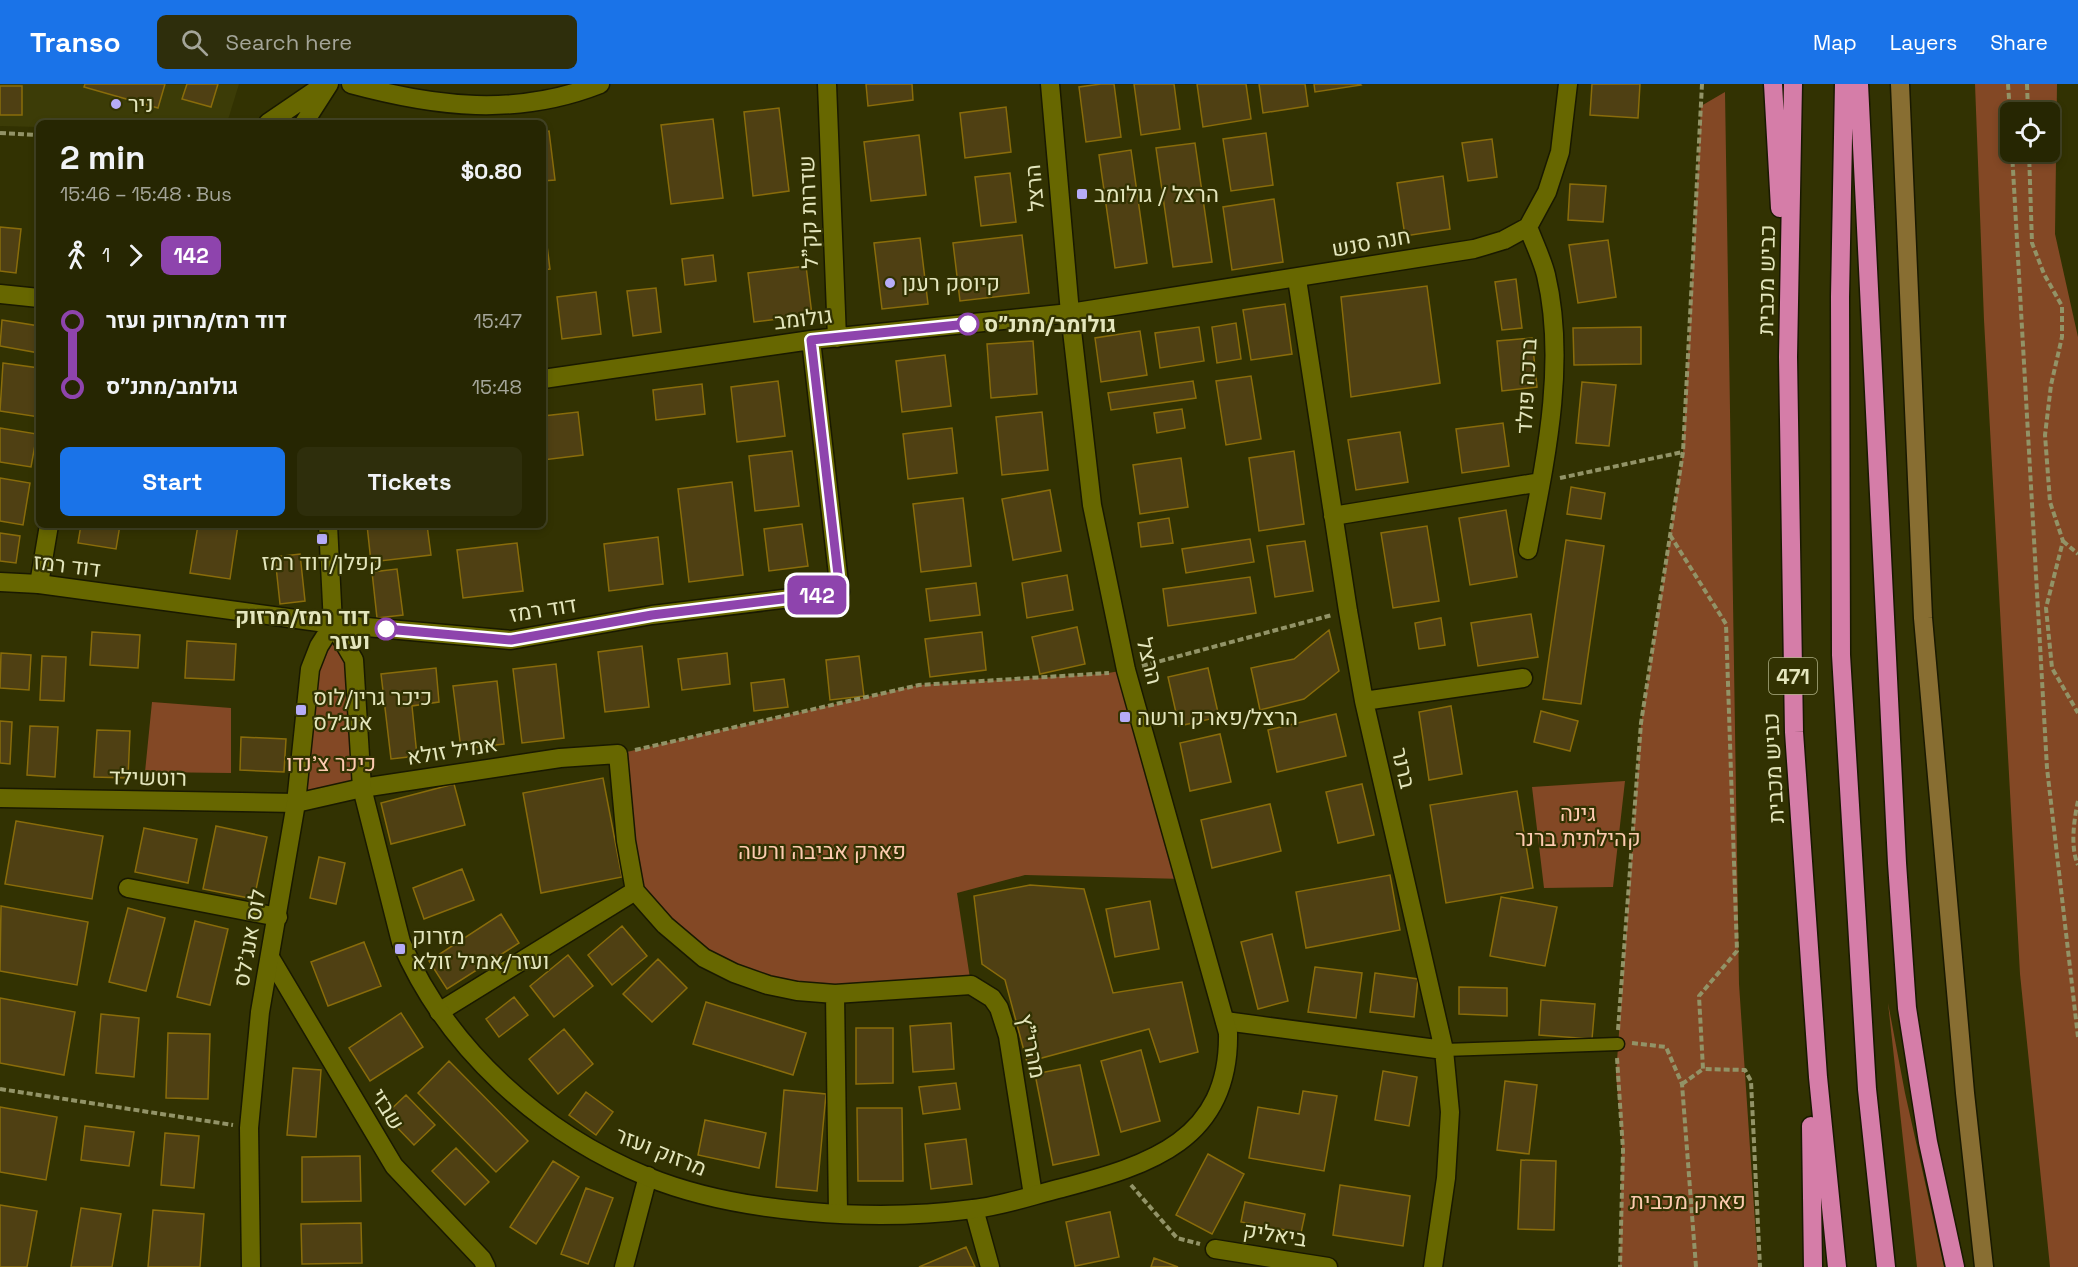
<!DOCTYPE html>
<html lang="en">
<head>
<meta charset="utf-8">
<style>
	:root { --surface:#262602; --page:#2e2e0c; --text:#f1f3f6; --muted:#a4a599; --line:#424324; --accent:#1a73e8 }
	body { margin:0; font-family:"Space Grotesk",Heebo,sans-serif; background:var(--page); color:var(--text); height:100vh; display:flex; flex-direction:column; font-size:22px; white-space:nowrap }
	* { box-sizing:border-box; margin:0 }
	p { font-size:20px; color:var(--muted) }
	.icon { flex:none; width:33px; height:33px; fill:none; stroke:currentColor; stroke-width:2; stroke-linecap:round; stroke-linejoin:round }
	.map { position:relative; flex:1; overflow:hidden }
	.panel { position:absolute; left:36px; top:36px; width:510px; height:408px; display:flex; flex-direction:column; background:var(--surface); border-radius:9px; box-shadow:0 3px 9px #0003,0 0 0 2px var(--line) }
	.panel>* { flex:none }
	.badge { padding:0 12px; border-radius:9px; font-size:21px; line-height:39px }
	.buttons { position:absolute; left:2000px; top:18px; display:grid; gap:12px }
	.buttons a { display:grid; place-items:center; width:60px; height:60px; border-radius:9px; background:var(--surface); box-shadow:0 3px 9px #0003,0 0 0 2px var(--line); font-size:30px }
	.map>.badge { position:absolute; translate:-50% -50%; box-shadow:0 0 0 3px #fff }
	.legs { display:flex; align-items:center; gap:9px; height:66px; padding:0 24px; font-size:20px }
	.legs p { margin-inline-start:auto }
	.summary { display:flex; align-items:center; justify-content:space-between; height:102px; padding:0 24px }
	h1 { font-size:33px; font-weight:700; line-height:45px }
	.primary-button { display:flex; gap:12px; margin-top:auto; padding:12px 24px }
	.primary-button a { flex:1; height:69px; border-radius:9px; background:var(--accent); color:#fff; font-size:24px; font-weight:700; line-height:69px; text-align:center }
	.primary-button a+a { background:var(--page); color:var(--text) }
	ul { padding:0 24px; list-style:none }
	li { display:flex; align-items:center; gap:21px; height:66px; font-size:22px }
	li i { display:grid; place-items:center; width:9px; height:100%; margin:0 8px; background:currentColor }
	li i::after { content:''; width:15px; height:15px; margin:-8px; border:4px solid; border-radius:50%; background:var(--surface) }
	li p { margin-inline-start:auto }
	li:first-child i { background:linear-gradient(#0000 50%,currentColor 0) }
	li:last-child i { background:linear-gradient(currentColor 50%,#0000 0) }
	header { display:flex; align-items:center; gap:36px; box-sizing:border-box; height:84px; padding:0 30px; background:var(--accent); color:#fff }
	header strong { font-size:28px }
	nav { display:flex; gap:33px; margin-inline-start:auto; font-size:21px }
	.search { width:420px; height:54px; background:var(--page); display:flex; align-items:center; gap:15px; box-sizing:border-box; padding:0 21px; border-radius:9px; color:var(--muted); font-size:22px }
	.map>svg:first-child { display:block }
	.built { fill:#3c3c07 }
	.green { fill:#834825; fill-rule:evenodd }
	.building { fill:#4f4013; stroke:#896c0b; stroke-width:1.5 }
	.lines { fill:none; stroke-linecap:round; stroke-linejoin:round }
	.service-casing { stroke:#191901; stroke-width:15 }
	.minor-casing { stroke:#191901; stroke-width:21 }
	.tertiary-casing { stroke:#191901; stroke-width:21 }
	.secondary-casing { stroke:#191901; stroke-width:21 }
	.motorway-casing { stroke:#191901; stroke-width:21 }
	.path { stroke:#929367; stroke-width:4; stroke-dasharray:6 3; stroke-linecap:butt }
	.service { stroke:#676700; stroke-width:12 }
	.minor { stroke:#676700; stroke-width:18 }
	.tertiary { stroke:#676700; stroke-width:18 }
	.secondary { stroke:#886e32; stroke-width:18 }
	.motorway { stroke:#d57da8; stroke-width:18 }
	.line-1-casing { stroke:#fff; stroke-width:14 }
	.line-1 { stroke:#8e44ad; stroke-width:9 }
	.poi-dot { fill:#b6acf8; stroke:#323202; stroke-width:2 }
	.stop-1-dot { fill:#fff; stroke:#8e44ad; stroke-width:3 }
	.labels { text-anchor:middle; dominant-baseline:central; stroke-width:4.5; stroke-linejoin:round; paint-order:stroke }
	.shield { fill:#323202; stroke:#afb085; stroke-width:1.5 }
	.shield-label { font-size:21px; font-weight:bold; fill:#e4e6bd }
	.poi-label { font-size:22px; fill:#e4e6bd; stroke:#323202; text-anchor:start }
	.street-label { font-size:22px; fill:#e4e6bd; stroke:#323202 }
	.stop-label { font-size:22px; font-weight:bold; fill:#e4e6bd; stroke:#323202; text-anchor:start }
	.park-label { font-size:22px; fill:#fdcbb0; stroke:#323202 }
</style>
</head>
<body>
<header>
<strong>Transo</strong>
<div class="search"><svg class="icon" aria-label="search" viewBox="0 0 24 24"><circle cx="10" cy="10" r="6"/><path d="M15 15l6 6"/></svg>Search here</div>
<nav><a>Map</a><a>Layers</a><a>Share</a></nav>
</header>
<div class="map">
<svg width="2078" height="1183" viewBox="0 0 2078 1183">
	<rect width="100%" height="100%" fill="#323202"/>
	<path class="built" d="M0 0H239L227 39H39V43L0 42Z"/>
	<path class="green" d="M1975 0H2057L2055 150 2078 253V1183H2050L2020 890 1984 236ZM2049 28V68H2010V28Z
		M1725 8 1739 900 1758 1183H1620L1622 1056 1616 991 1641 639 1683 368 1701 22Z
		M333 540 349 564 362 704 296 719 310 585Z
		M1126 586 1184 795 1025 791 957 809 971 901 835 910 734 889 635 807 618 670 919 601 1102 590Z
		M152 618 231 624V689L145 688Z
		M1625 697 1613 803 1544 804 1532 703Z
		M1888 919 1905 1009 1944 1183H1917Z"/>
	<path class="building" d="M85 0H165L158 24 84 3Z
		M187 0H218L211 23 182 15Z
		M866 0H912L913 16 868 22Z
		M1101 0H1114L1121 53 1086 58 1079 3Z
		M1134 0H1174L1180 45 1141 51Z
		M1197 0H1246L1251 35 1203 43Z
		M1259 0H1305L1308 22 1263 29Z
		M1314 0H1360L1361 1 1315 8Z
		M1592 0H1640L1638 34 1590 31Z
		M0 2H22V31H0Z
		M1006 23 1011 68 965 74 960 29Z
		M779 24 789 107 753 112 744 28Z
		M713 35 723 114 671 120 661 41Z
		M549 47 555 96 543 97V48Z
		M1266 49 1273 101 1231 107 1223 55Z
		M919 51 926 111 871 117 864 58Z
		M1492 55 1497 93 1468 97 1462 59Z
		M1195 59 1212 178 1173 183 1156 64Z
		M1131 66 1147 179 1115 184 1099 71Z
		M1010 89 1016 138 981 142 975 93Z
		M1443 92 1450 145 1405 152 1397 99Z
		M1570 100 1606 102 1603 138 1568 136Z
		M1274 115 1283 178 1232 186 1223 123Z
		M0 143 21 145 16 189 0 187Z
		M545 146 550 185 543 186V147Z
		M1022 151 1029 209 960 217 953 159Z
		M920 154 928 220 882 225 874 159Z
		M1608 156 1616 213 1578 219 1569 161Z
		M713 171 716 197 685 201 682 175Z
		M806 182 812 231 754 238 748 189Z
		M1516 195 1522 244 1502 246 1495 198Z
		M1427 202 1440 299 1351 313 1341 213Z
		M656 204 661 248 633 252 627 207Z
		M596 208 601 250 562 255 557 213Z
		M1285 220 1292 270 1251 276 1243 226Z
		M2 236 39 242V269L0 262Z
		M1236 239 1241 275 1217 279 1212 243Z
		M1199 243 1204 277 1160 284 1155 249Z
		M1641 243V280L1574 281 1573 244Z
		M1140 247 1147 291 1101 298 1095 254Z
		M1532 254 1537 303 1502 307 1497 257Z
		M1033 257 1037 310 991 314 987 260Z
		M945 271 951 322 902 328 896 277Z
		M3 279 39 284V333L0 327Z
		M1251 292 1261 355 1226 361 1216 297Z
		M778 297 785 352 737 358 731 303Z
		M1193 297 1196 314 1111 326 1108 309Z
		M1582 298 1616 301 1609 362 1576 359Z
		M702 300 705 330 656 336 653 306Z
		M1182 325 1185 344 1157 349 1154 329Z
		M578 328 583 371 543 376V332Z
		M1042 328 1048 386 1002 391 996 333Z
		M1503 339 1509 382 1462 389 1456 345Z
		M0 344 37 350 31 383 0 378Z
		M952 344 957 389 908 395 903 350Z
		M1400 348 1408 398 1356 406 1348 356Z
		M792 367 799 422 755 427 749 372Z
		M1294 367 1304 440 1259 447 1249 374Z
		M1181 374 1188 423 1140 430 1133 381Z
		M0 394 30 399 23 441 0 437Z
		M732 398 743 491 689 498 678 405Z
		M1571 403 1605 409 1601 435 1567 430Z
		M1050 406 1061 467 1013 476 1002 415Z
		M963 414 971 482 921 488 913 420Z
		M1506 426 1517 493 1470 501 1459 434Z
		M1169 434 1173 459 1141 463 1138 439Z
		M802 440 808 482 769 487 764 445Z
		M81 441H120L116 465 78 459Z
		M198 441H238L230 495 190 489Z
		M367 441H427L431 471 371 478Z
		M1427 442 1439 517 1393 524 1381 449Z
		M0 449 20 452 16 479 0 477Z
		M658 453 663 500 609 507 604 460Z
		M1250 455 1254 478 1186 489 1182 465Z
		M1566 456 1604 462 1581 620 1543 615Z
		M1305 457 1313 507 1275 513 1267 462Z
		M517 459 523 507 463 514 457 466Z
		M300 470 305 517 280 520 275 473Z
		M397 485 403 531 377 534 372 488Z
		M1067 491 1073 526 1027 534 1022 499Z
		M1250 493 1256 529 1168 542 1163 505Z
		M976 499 980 531 930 537 926 505Z
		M1531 530 1538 573 1478 582 1471 539Z
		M1441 534 1445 561 1419 565 1415 539Z
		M1077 543 1085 580 1040 590 1032 553Z
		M1329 546 1339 587 1304 615 1260 626 1251 584 1294 575Z
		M92 548 140 551 138 584 90 581Z
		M982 548 986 586 930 593 925 555Z
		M187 557 236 560 234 596 185 594Z
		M642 562 649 623 605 628 598 568Z
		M1 569 31 571 29 606 0 604Z
		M727 569 730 600 682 606 678 575Z
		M42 572 66 573 64 617 40 616Z
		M859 572 864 612 830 616 826 576Z
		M556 580 564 654 522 659 513 585Z
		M436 584 439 618 412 622 417 672 391 675 381 590Z
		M1208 584 1219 633 1179 642 1168 593Z
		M784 595 788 623 754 627 751 599Z
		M497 597 504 660 461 665 453 602Z
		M1451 622 1462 690 1429 696 1419 628Z
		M1541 627 1578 637 1570 667 1534 658Z
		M1336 630 1346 672 1277 688 1268 646Z
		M0 637 12 638 10 680 0 679Z
		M30 642 58 643 55 693 27 691Z
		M97 646 130 647 128 694 94 693Z
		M1220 650 1231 698 1190 707 1180 659Z
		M241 653 286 655 284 688 240 686Z
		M603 694 622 793 541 809 523 709Z
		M454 700 465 741 391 760 381 719Z
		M1362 700 1374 751 1338 759 1326 708Z
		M1517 707 1533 804 1446 819 1430 721Z
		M1270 720 1281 767 1212 784 1201 736Z
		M16 737 103 752 92 815 5 800Z
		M216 742 267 753 254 815 203 805Z
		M144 744 197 755 188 799 135 788Z
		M319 773 345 779 336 820 310 814Z
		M462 785 474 816 424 835 413 804Z
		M1390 791 1400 846 1306 864 1296 808Z
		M1030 801 1084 805 1113 909 1182 898 1198 968 1160 978 1149 945 1027 978 1005 896 982 880 974 812Z
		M1501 813 1557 823 1545 882 1490 872Z
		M1150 817 1159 865 1115 873 1106 825Z
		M1 822 88 838 77 901 0 887Z
		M128 824 165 834 146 907 109 898Z
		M501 830 519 859 447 905 429 877Z
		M195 837 228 845 210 921 177 913Z
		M622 842 647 872 612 901 588 871Z
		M1272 850 1288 917 1258 925 1241 858Z
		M364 858 381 902 328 922 311 878Z
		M568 871 593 902 554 933 530 902Z
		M658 875 687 904 652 938 623 910Z
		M1315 883 1362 889 1356 934 1308 928Z
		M1375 889 1418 895 1414 933 1370 928Z
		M1459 903 1507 904V932L1459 930Z
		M514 913 528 931 499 953 486 935Z
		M0 914 75 928 64 991 0 979Z
		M1541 916 1595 920 1592 955 1539 951Z
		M706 918 806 949 793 991 693 960Z
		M401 929 423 963 370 997 349 964Z
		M101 930 139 934 134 993 96 989Z
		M951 939 954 985 913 988 910 942Z
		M856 944H893V999L856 1000Z
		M564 945 593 980 558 1010 529 975Z
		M168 949 210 950 208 1015 166 1014Z
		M1141 966 1160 1037 1121 1048 1101 977Z
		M449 977 528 1057 496 1088 418 1009Z
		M1080 981 1099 1071 1053 1081 1035 990Z
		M293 984 321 986 316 1053 287 1051Z
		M1383 987 1417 993 1409 1042 1375 1036Z
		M1505 997 1537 1001 1529 1070 1497 1066Z
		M956 999 960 1025 923 1030 919 1003Z
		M784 1006 826 1010 817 1107 776 1103Z
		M1303 1007 1337 1012 1324 1087 1249 1074 1258 1023 1299 1030Z
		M586 1008 613 1028 596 1051 569 1031Z
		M406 1011 435 1041 414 1061 385 1031Z
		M0 1023 57 1033 46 1096 0 1088Z
		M857 1024H902L903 1097H858Z
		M705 1036 766 1049 759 1084 698 1071Z
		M85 1042 134 1048 129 1082 81 1076Z
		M165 1049 199 1052 194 1104 161 1101Z
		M966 1055 972 1100 931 1105 925 1060Z
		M456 1064 489 1098 465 1121 432 1087Z
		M1208 1070 1244 1090 1212 1150 1176 1131Z
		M360 1072 361 1117 302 1118V1073Z
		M1521 1076 1556 1077 1554 1146 1518 1145Z
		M553 1077 579 1093 536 1160 510 1143Z
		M1340 1101 1410 1112 1403 1162 1333 1151Z
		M586 1104 613 1114 588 1180 561 1170Z
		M1245 1118 1305 1130 1301 1149 1241 1138Z
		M0 1121 37 1127 27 1183H0Z
		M81 1124 121 1130 112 1183H71Z
		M153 1126 204 1130 200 1183H148Z
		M1110 1128 1119 1173 1075 1182 1066 1138Z
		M361 1139 362 1179 302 1180 301 1140Z
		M966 1163 975 1183H919Z
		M1154 1174 1178 1183H1151Z"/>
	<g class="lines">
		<g class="service-casing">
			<path id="service" d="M1444 966 1618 960"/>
		</g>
		<g class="minor-casing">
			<path id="minor" d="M351 0C436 23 516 33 600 0
				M827 0 837 254
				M268 39 325 0
				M304 39 329 0
				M1297 195 1348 527 1364 617 1444 966 1450 1028 1446 1094 1433 1183
				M0 210 39 214
				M543 295 811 256 1070 229 1474 165 1504 156 1528 143 1547 108 1560 68 1568 0
				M1333 432 1541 398
				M328 441 333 540 511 556 652 531 840 508 811 256
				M1528 466C1545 378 1567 280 1546 191 1542 175 1534 159 1528 143
				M39 500 49 441
				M1364 617 1523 594
				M362 704 560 674 618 670 626 757 635 807 665 841 704 874 734 889 768 901 797 907 835 910 971 901 992 914 999 924 1008 952 1033 1111
				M0 714 296 719
				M128 804 278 833
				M271 875 394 1082 482 1175 486 1183
				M835 910 838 1128
				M439 928 635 807
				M1225 937 1444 966
				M974 1125 990 1183
				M1215 1165 1328 1183
				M624 1183 648 1092"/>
		</g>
		<g class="tertiary-casing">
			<path id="tertiary" d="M0 498 39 500 333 540
				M333 540 354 576 362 704 401 858C447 965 541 1049 648 1093 739 1130 876 1138 973 1125 1003 1122 1033 1111 1062 1104 1150 1081 1230 1056 1228 949L1126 586 1092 421 1070 229 1050 0
				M296 719 362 704
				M251 1183 249 1044 260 928 296 719 310 585 319 562 333 540"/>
		</g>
		<g class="secondary-casing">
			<path id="secondary" d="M1900 0 1923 534 1965 1009 1984 1183"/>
		</g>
		<g class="motorway-casing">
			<path id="motorway" d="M1773 0 1780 124
				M1793 0 1788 273 1794 648 1818 993 1837 1183
				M1844 0 1840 213 1841 571 1867 1005 1886 1183
				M1859 0 1897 779 1907 924 1928 1058 1955 1183
				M1811 1042 1813 1183"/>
		</g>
		<path class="path" d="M2008 0 2010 29
			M2027 0 2028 28
			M0 49 39 51
			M2012 68 2047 684 2078 953
			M2029 68 2032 159 2044 190 2062 222V253L2051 301 2045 351 2050 418 2063 457 2046 524 2052 584 2078 629
			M1560 394 1683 368
			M1670 451 1726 540 1737 867 1699 912 1703 985 1745 986 1751 997 1760 1183
			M2063 457 2078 470
			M1142 582 1332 531
			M635 666 919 601 1109 589
			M2078 717C2074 736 2070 763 2078 781
			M1618 946 1641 639 1683 368 1702 0
			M1632 959 1666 963 1682 1000 1696 1183
			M1617 974 1623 1066 1620 1183
			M1682 1000 1703 985
			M0 1005 233 1041
			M1131 1101 1177 1154 1200 1160"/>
		<use href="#service" class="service"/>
		<use href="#minor" class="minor"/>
		<use href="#tertiary" class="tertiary"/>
		<use href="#secondary" class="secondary"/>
		<use href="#motorway" class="motorway"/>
	</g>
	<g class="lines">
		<g class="line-1-casing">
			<path id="line-1" d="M386 545 511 556 652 531 840 508 811 256 968 240"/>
		</g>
		<use href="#line-1" class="line-1"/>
	</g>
	<g class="poi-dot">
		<circle cx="116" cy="20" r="6"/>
		<rect x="1076" y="104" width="12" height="12" rx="3"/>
		<circle cx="890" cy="199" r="6"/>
		<rect x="316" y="449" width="12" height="12" rx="3"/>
		<rect x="295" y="620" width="12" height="12" rx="3"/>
		<rect x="1119" y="627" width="12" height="12" rx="3"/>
		<rect x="394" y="859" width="12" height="12" rx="3"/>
	</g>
	<g class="stop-1-dot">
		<circle cx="968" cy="240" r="10"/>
		<circle cx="386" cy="545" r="10"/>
	</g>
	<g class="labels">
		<rect class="shield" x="1769" y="574" width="48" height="36" rx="4.5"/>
		<g class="shield-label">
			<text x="1793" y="592">471</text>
		</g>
		<g class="poi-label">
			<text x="128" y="20">ניר</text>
			<text x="1094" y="110">הרצל / גולומב</text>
			<text x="902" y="199">קיוסק רענן</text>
			<text x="322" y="478" text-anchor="middle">קפלן/דוד רמז</text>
			<text x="313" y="613">כיכר גרין/לוס<tspan x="313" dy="25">אנג׳לס</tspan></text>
			<text x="1137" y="633">הרצל/פארק ורשה</text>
			<text x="412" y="852">מזרוק<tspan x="412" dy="25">ועזר/אמיל זולא</tspan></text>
		</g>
		<g class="street-label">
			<text transform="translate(1034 104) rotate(-95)">הרצל</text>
			<text transform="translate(808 128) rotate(-92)">שדרות קק"ל</text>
			<text transform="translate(1371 158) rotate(-10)">חנה סנש</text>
			<text transform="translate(1766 196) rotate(-89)">כביש מכבית</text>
			<text transform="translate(803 234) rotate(-7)">גולומב</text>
			<text transform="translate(1526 302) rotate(-87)">ברכה פולד</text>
			<text transform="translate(67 481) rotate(7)">דוד רמז</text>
			<text transform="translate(543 525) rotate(-9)">דוד רמז</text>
			<text transform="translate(1150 577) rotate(76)">הרצל</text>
			<text transform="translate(452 666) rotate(-9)">אמיל זולא</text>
			<text transform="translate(1404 684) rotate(77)">ברנר</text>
			<text transform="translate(1773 684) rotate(-93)">כביש מכבית</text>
			<text transform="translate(148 693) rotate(1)">רוטשילד</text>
			<text transform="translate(249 854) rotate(-80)">לוס אנג'לס</text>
			<text transform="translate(1032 962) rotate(78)">מהרי"ץ</text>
			<text transform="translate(388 1025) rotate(59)">שבזי</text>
			<text transform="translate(661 1067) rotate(22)">מרזוק ועזר</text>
			<text transform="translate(1275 1150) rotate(9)">ביאליק</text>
		</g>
		<g class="stop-label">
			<text x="984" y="240">גולומב/מתנ״ס</text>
			<text x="370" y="532" text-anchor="end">דוד רמז/מרזוק<tspan x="370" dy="25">ועזר</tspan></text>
		</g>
		<g class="park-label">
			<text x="331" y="679">כיכר צ'נדו</text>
			<text x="1578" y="729">גינה<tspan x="1578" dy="25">קהילתית ברנר</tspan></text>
			<text x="822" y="767">פארק אביבה ורשה</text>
			<text x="1688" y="1117">פארק מכבית</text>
		</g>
	</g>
</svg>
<div class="buttons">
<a><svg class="icon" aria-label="locate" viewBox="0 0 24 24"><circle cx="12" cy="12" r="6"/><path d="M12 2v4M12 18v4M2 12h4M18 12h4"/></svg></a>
</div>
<b class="badge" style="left:817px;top:511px;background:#8e44ad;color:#fff">142</b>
<section class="panel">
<div class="summary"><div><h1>2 min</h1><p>15:46 – 15:48 · Bus</p></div><b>$0.80</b></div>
<div class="legs"><svg class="icon" aria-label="walk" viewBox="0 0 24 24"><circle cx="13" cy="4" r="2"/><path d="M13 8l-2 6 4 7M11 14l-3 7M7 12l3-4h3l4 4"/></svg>1<svg class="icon" aria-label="forward" viewBox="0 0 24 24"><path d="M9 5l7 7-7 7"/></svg><b class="badge" style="background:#8e44ad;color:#fff">142</b></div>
<ul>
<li><i style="color:#8e44ad"></i><b>דוד רמז/מרזוק ועזר</b><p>15:47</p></li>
<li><i style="color:#8e44ad"></i><b>גולומב/מתנ״ס</b><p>15:48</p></li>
</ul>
<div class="primary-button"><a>Start</a><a>Tickets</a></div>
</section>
</div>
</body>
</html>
